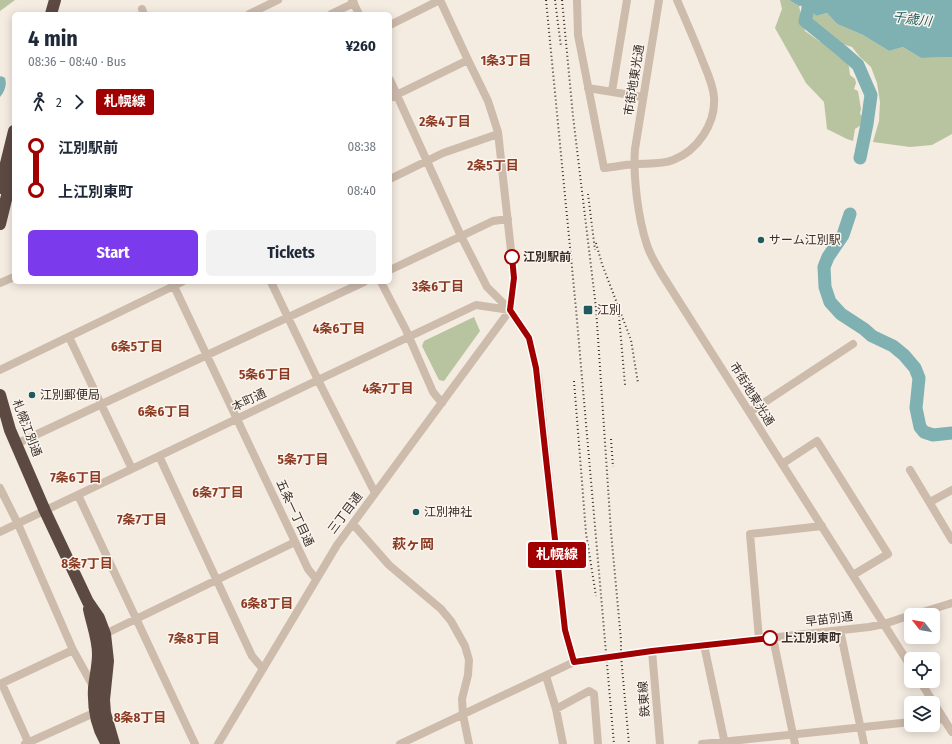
<!DOCTYPE html>
<html lang="en">
<head>
<meta charset="utf-8">
<style>
	:root { --surface:#fff; --page:#f2f2f3; --text:#1f2937; --muted:#747a83; --accent:#7c3aed }
	body { margin:0; font-family:"Fira Sans Condensed","Noto Sans JP",sans-serif; background:var(--page); color:var(--text); height:100vh; display:flex; flex-direction:column; font-size:15px; white-space:nowrap }
	* { box-sizing:border-box; margin:0 }
	p { font-size:13px; color:var(--muted) }
	.icon { flex:none; width:22px; height:22px; fill:none; stroke:currentColor; stroke-width:2; stroke-linecap:round; stroke-linejoin:round }
	.map { position:relative; flex:1; overflow:hidden }
	.sheet { position:absolute; left:12px; top:12px; width:380px; height:272px; display:flex; flex-direction:column; background:var(--surface); border-radius:6px; box-shadow:0 2px 10px #0003 }
	.sheet>* { flex:none }
	.badge { padding:0 8px; border-radius:3px; font-size:14px; line-height:26px }
	.needle { width:26px; rotate:301deg }
	.fabs { position:absolute; left:904px; top:608px; display:grid; gap:8px }
	.fabs a { display:grid; place-items:center; width:36px; height:36px; border-radius:6px; background:var(--surface); box-shadow:0 2px 10px #0003; font-size:20px }
	.map>.badge { position:absolute; translate:-50% -50%; box-shadow:0 0 0 2px #fff }
	.legs { display:flex; align-items:center; gap:6px; height:44px; padding:0 16px; font-size:13px }
	.legs p { margin-inline-start:auto }
	.head { display:flex; align-items:center; justify-content:space-between; height:68px; padding:0 16px }
	h1 { font-size:22px; font-weight:700; line-height:30px }
	.primary-button { display:flex; gap:8px; margin-top:auto; padding:8px 16px }
	.primary-button a { flex:1; height:46px; border-radius:6px; background:var(--accent); color:#fff; font-size:16px; font-weight:700; line-height:46px; text-align:center }
	.primary-button a+a { background:var(--page); color:var(--text) }
	ul { padding:0 16px; list-style:none }
	li { display:flex; align-items:center; gap:14px; height:44px; font-size:15px }
	li i { display:grid; place-items:center; width:6px; height:100%; margin:0 5px; background:currentColor }
	li i::after { content:''; width:10px; height:10px; margin:-5px; border:3px solid; border-radius:50%; background:var(--surface) }
	li p { margin-inline-start:auto }
	li:first-child i { background:linear-gradient(#0000 50%,currentColor 0) }
	li:last-child i { background:linear-gradient(currentColor 50%,#0000 0) }
	.map>svg:first-child { display:block }
	.green { fill:#b8c4a0 }
	.water { fill:#7fb0b2 }
	.lines { fill:none; stroke-linecap:round; stroke-linejoin:round }
	.river { stroke:#7fb0b2; stroke-width:13 }
	.minor { stroke:#cdbbac; stroke-width:8 }
	.highway { stroke:#5c4a42; stroke-width:12 }
	.rail { stroke:#3b302b; stroke-width:2; stroke-dasharray:1 3; stroke-linecap:butt }
	.line-1-casing { stroke:#fff; stroke-width:9 }
	.line-1 { stroke:#a00000; stroke-width:6 }
	.poi-dot { fill:#1f5a5e; stroke:#fbf5ee; stroke-width:1.5 }
	.stop-1-dot { fill:#fff; stroke:#a00000; stroke-width:2 }
	.labels { text-anchor:middle; dominant-baseline:central; stroke-width:3; stroke-linejoin:round; paint-order:stroke }
	.street-label { font-size:12px; fill:#3b302b; stroke:#fbf5ee }
	.poi-label { font-size:12px; fill:#3b302b; stroke:#fbf5ee; text-anchor:start }
	.stop-label { font-size:12px; font-weight:bold; fill:#3b302b; stroke:#fbf5ee; text-anchor:start }
	.water-label { font-size:13px; font-style:italic; fill:#1f5a5e; stroke:#fbf5ee }
	.neighbourhood-label { font-size:13px; font-weight:bold; fill:#8c3b22; stroke:#fbf5ee }
	.quarter-label { font-size:14px; font-weight:bold; fill:#8c3b22; stroke:#fbf5ee }
</style>
</head>
<body>
<div class="map">
<svg width="952" height="744" viewBox="0 0 952 744">
	<rect width="100%" height="100%" fill="#f4ebe1"/>
	<path class="green" d="M0 0H15L0 11Z
		M780 0H789L799 6 805 31 819 41 837 50 845 57 849 67 850 75 855 79 856 83 854 89 858 91 861 109 860 114 864 118V123L855 129 853 141 847 139 827 129 824 102 806 83 775 28 782 9Z
		M811 9 816 16 827 13 837 24 863 35 889 51 903 47 921 58 952 57V134L932 145 910 147 873 142 879 121 880 102 877 83 871 67 860 57 852 47 839 43 827 34 824 29 818 27 808 20Z
		M474 317 480 331 444 381 439 380 422 346 424 341Z"/>
	<path class="water" d="M789 0H952V57L921 58 903 47 889 51 863 35 837 24 827 13 816 16 807 5 799 6Z
		M1 76 5 78C7 85 5 91 0 97V77Z"/>
	<g class="lines">
		<path class="river" d="M808 0V9L805 21 842 51 858 65 871 95 867 124 860 158
			M850 214 843 235 828 257 824 267 825 287 830 302 841 314 864 329 872 336 893 346 904 355 915 368 919 378 916 408 920 427 924 432 933 435 952 433"/>
		<path class="minor" d="M352 0 359 14
			M577 0 578 35 604 168C614 167 624 165 634 164 648 163 660 165 673 160 697 151 716 124 714 97 713 85 708 74 703 62 695 41 686 21 677 0
			M659 0 635 149C633 177 638 218 647 245 650 255 656 264 661 273L911 667
			M142 9 144 14
			M249 14 278 0
			M331 14 354 3
			M390 25 440 0
			M390 80 461 236 487 287 510 310 529 338 538 377 565 630 574 662
			M588 88 643 97
			M612 91 627 0
			M390 98 468 60
			M390 179 443 153 498 134
			M390 270 493 221 508 219
			M172 282 308 569 316 579
			M271 282 318 380 375 493
			M381 282 406 330 433 392 442 403
			M0 283 14 277
			M69 337 132 469
			M0 370 182 282
			M750 412 853 344
			M16 444 364 282
			M159 456 252 656 263 669
			M782 464 817 441 888 554 853 575
			M910 470 952 540
			M0 488 18 524 73 650 94 688
			M78 495 195 744
			M930 502 952 490
			M353 524 389 565 441 609 451 621 465 646 469 660 468 675 462 699 463 715 469 744
			M0 532 318 380 476 305 510 310
			M913 615 952 603
			M840 630 864 744
			M105 634 295 542
			M773 638 795 744
			M759 639 750 534 822 526
			M704 645 725 744
			M652 651 660 744
			M546 676 556 709 563 744
			M920 681 952 732
			M0 684 73 650
			M2 684 29 744
			M556 709 589 691 594 694 598 744
			M933 720 944 719
			M25 744 96 712
			M218 744 337 545 510 310 514 278 498 132 488 101 468 60 440 0
			M400 744 574 662 652 651 869 627 884 624 911 615
			M702 744 911 722"/>
		<path class="highway" d="M51 14 55 0
			M0 188 14 131
			M0 224 14 167
			M0 395 10 430 45 511 88 602 99 618 105 634 108 661 104 700 105 713 114 744
			M89 609C92 624 98 639 98 654 98 666 95 677 94 688 93 707 97 728 107 744"/>
		<path class="rail" d="M546 0 576 309 614 744
			M555 0 561 47
			M562 0 573 116 596 308 611 532 621 640V656L629 744
			M588 194 595 250
			M596 243 602 264 631 340 638 383
			M619 316 625 385
			M574 381 586 533 596 596
			M611 439 613 467"/>
	</g>
	<g class="lines">
		<g class="line-1-casing">
			<path id="line-1" d="M512 257 514 278 510 310 529 338 536 368 565 630 574 662 652 651 770 638"/>
		</g>
		<use href="#line-1" class="line-1"/>
	</g>
	<g class="poi-dot">
		<circle cx="761" cy="240" r="4"/>
		<rect x="583" y="305" width="10" height="10" rx="2"/>
		<circle cx="32" cy="395" r="4"/>
		<circle cx="416" cy="512" r="4"/>
	</g>
	<g class="stop-1-dot">
		<circle cx="512" cy="257" r="7"/>
		<circle cx="770" cy="638" r="7"/>
	</g>
	<g class="labels">
		<g class="street-label">
			<text transform="translate(634 80) rotate(-81)">市街地東光通</text>
			<text transform="translate(752 394) rotate(58)">市街地東光通</text>
			<text transform="translate(249 400) rotate(-26)">本町通</text>
			<text transform="translate(27 428) rotate(69)">札幌江別通</text>
			<text transform="translate(295 513) rotate(65)">五条一丁目通</text>
			<text transform="translate(345 513) rotate(-53)">三丁目通</text>
			<text transform="translate(829 619) rotate(-7)">早苗別通</text>
			<text transform="translate(644 699) rotate(-94)">鉄東線</text>
		</g>
		<g class="poi-label">
			<text x="769" y="240">サーム江別駅</text>
			<text x="597" y="310">江別</text>
			<text x="40" y="395">江別郵便局</text>
			<text x="424" y="512">江別神社</text>
		</g>
		<g class="stop-label">
			<text x="523" y="257">江別駅前</text>
			<text x="781" y="638">上江別東町</text>
		</g>
		<g class="water-label">
			<text transform="translate(912 19) rotate(7)">千歳川</text>
		</g>
		<g class="neighbourhood-label">
			<text x="506" y="60">1条3丁目</text>
			<text x="445" y="121">2条4丁目</text>
			<text x="493" y="165">2条5丁目</text>
			<text x="438" y="286">3条6丁目</text>
			<text x="339" y="328">4条6丁目</text>
			<text x="137" y="346">6条5丁目</text>
			<text x="265" y="374">5条6丁目</text>
			<text x="388" y="388">4条7丁目</text>
			<text x="164" y="411">6条6丁目</text>
			<text x="303" y="459">5条7丁目</text>
			<text x="76" y="477">7条6丁目</text>
			<text x="218" y="492">6条7丁目</text>
			<text x="142" y="519">7条7丁目</text>
			<text x="87" y="563">8条7丁目</text>
			<text x="267" y="603">6条8丁目</text>
			<text x="194" y="638">7条8丁目</text>
			<text x="140" y="717">8条8丁目</text>
		</g>
		<g class="quarter-label">
			<text x="413" y="544">萩ヶ岡</text>
		</g>
	</g>
</svg>
<div class="fabs">
<a><svg class="needle" viewBox="-14 -14 28 28"><path d="M0-13l5 13h-10z" fill="#e53935"/><path d="M0 13l5-13h-10z" fill="#747a83"/></svg></a>
<a><svg class="icon" aria-label="locate" viewBox="0 0 24 24"><circle cx="12" cy="12" r="6"/><path d="M12 2v4M12 18v4M2 12h4M18 12h4"/></svg></a>
<a><svg class="icon" aria-label="layers" viewBox="0 0 24 24"><path d="M12 4l9 5-9 5-9-5zM3 14l9 5 9-5"/></svg></a>
</div>
<b class="badge" style="left:557px;top:555px;background:#a00000;color:#fff">札幌線</b>
<section class="sheet">
<div class="head"><div><h1>4 min</h1><p>08:36 – 08:40 · Bus</p></div><b>¥260</b></div>
<div class="legs"><svg class="icon" aria-label="walk" viewBox="0 0 24 24"><circle cx="13" cy="4" r="2"/><path d="M13 8l-2 6 4 7M11 14l-3 7M7 12l3-4h3l4 4"/></svg>2<svg class="icon" aria-label="forward" viewBox="0 0 24 24"><path d="M9 5l7 7-7 7"/></svg><b class="badge" style="background:#a00000;color:#fff">札幌線</b></div>
<ul>
<li><i style="color:#a00000"></i><b>江別駅前</b><p>08:38</p></li>
<li><i style="color:#a00000"></i><b>上江別東町</b><p>08:40</p></li>
</ul>
<div class="primary-button"><a>Start</a><a>Tickets</a></div>
</section>
</div>
</body>
</html>
